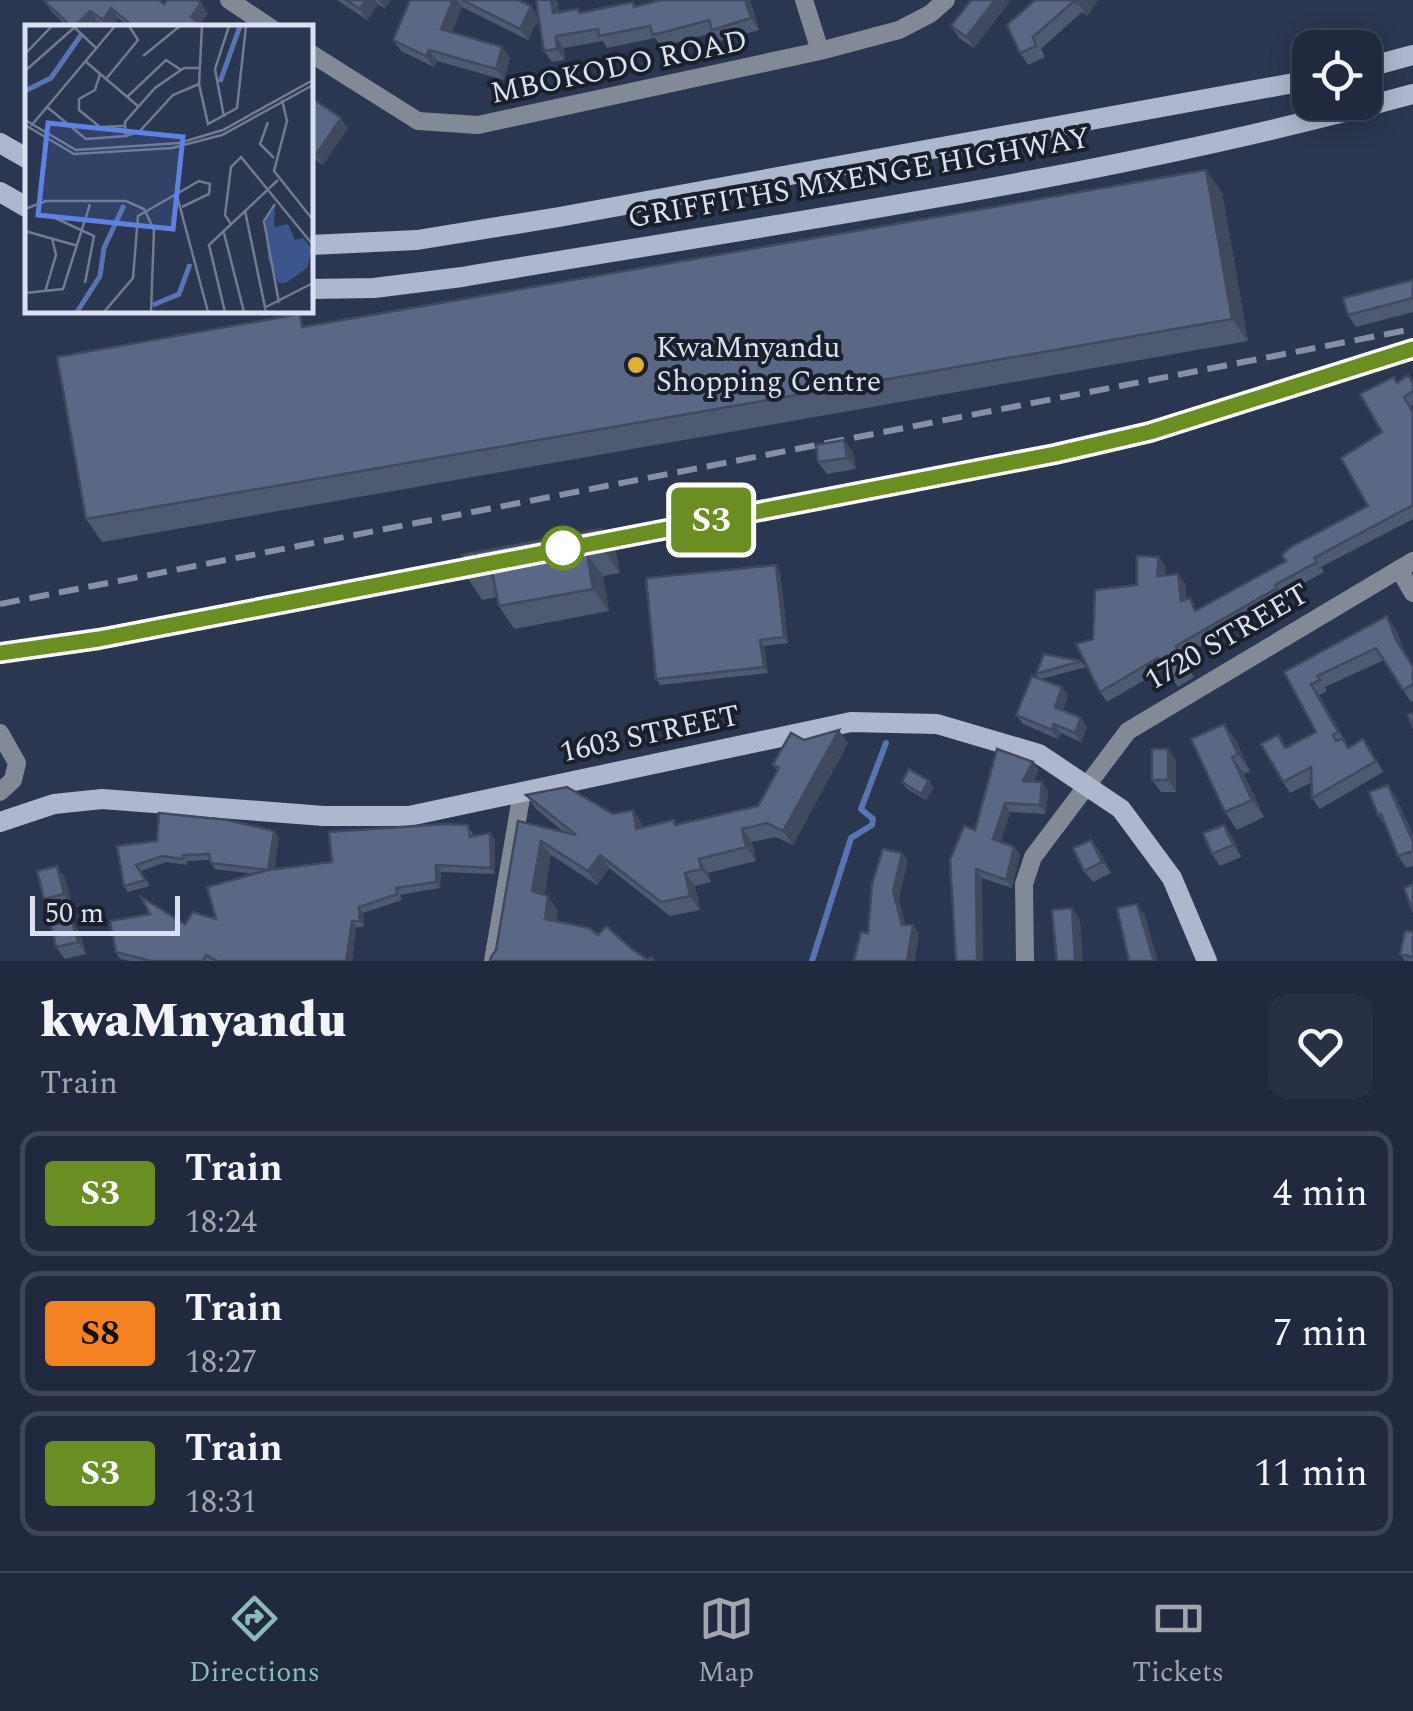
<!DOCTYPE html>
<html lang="en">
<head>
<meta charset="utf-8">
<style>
	:root { --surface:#20293d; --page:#283144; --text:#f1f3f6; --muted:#a2a6b0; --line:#3d4557; --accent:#8bbbb9 }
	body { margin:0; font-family:Spectral,serif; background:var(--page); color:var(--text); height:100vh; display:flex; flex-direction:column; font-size:38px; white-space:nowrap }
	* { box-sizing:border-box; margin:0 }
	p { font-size:32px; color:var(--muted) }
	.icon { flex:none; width:55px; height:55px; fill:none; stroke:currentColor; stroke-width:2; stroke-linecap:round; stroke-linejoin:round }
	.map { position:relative; height:961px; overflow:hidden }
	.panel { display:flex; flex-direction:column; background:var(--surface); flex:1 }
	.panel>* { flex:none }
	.badge { padding:0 20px; border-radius:8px; font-size:35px; line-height:65px }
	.tools { position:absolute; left:1292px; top:30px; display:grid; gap:20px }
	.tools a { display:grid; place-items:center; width:90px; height:90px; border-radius:20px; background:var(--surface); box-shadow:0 5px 25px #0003,0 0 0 2px var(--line); font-size:50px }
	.scale { position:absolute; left:30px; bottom:25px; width:150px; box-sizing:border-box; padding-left:10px; border:5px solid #d9e1f2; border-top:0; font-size:28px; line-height:35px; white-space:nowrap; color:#d9e1f2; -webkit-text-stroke:8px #191f2b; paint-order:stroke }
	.map>.badge { position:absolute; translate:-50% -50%; box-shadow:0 0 0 5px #fff }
	.round { display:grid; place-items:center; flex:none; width:105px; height:105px; border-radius:20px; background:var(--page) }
	.overview { display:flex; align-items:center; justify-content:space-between; height:170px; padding:0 40px }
	h1 { font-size:48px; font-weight:800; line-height:75px }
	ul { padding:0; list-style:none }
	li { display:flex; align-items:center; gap:30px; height:125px; margin:0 20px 15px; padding:0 20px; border:5px solid var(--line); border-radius:20px }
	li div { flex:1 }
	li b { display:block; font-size:38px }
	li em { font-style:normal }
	li .badge { min-width:110px; font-weight:700; text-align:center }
	.tabs { display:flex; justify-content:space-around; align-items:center; height:140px; border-top:2px solid var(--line); background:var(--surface); font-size:28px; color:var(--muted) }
	.tabs a { display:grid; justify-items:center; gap:5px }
	.tabs .selected { color:var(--accent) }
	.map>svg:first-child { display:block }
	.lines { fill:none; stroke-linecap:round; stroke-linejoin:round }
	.stream { stroke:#5974b2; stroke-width:6 }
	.street { stroke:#828997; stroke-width:18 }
	.secondary { stroke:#adb7cd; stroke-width:20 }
	.rail { stroke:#8690a5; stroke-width:6; stroke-dasharray:20 10; stroke-linecap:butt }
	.wall { fill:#4e5972 }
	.shaded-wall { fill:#40495d }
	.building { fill:#5b6885; stroke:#40495d; stroke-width:2.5 }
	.line-casing { stroke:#fff; stroke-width:22 }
	.line { stroke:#6b8e23; stroke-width:15 }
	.poi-dot { fill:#e1af34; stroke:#191f2b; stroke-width:4 }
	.stop-dot { fill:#fff; stroke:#6b8e23; stroke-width:5 }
	.labels { text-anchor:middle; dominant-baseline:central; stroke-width:8; stroke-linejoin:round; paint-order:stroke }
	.street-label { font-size:30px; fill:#d9e1f2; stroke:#191f2b }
	.poi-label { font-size:30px; fill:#d9e1f2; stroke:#191f2b; text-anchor:start }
	.inset-river { fill:none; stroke:#5974b2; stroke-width:5 }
	.inset-road { fill:none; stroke:#717b91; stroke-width:2.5 }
	.view { fill:#5f81e1; fill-opacity:0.15; stroke:#5f81e1; stroke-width:5 }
	.inset-edge { fill:none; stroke:#d9e1f2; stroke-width:5 }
</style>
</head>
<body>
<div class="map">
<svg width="1413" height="961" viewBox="0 0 1413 961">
	<rect width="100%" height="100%" fill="#2b3751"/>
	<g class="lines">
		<path class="stream" d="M812 961 851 838 872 825 873 819 861 809 886 743"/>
		<path class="street" d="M229 0 271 28
			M804 0 820 51
			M310 53 418 121 478 125 820 51 899 30 930 14 946 0
			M1399 569 1413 593
			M0 733 17 763 13 780 0 792
			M493 961 522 792
			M1025 961 1024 884 1033 857 1128 731 1413 561"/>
		<path class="secondary" d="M1365 68 1413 55
			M0 143 28 159
			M0 192 28 208
			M310 245 417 240 559 217 1310 80
			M310 289 374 288 462 277C780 223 1102 179 1413 94
			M0 822 54 804 102 799 324 816H409L851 722 937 724 1039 754 1121 809 1172 878 1207 961"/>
		<path class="rail" d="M582 545 1150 433 1413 349
			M0 604 1413 329
			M0 653 99 639 494 562"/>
	</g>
	<path class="wall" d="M337 0H391L385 9 378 4 367 20Z
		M410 0H518L538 16 536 0H556L559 12H581L633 2 636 7 661 0H750L759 30 720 41 714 33 661 46 655 38 607 48 603 41 564 48 565 60 552 62 544 51 539 18 528 40 462 7 452 32 502 47 510 58 504 80 437 61 434 67 401 51 393 40Z
		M971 0 974 48 959 38 951 26Z
		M1035 0H1098L1087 16 1082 12 1041 49 1045 57 1028 65 1020 53Z
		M44 1 164 4 201 3 208 13 200 24 206 28H129L118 18 112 28H107L97 21 90 28H69L51 11Z
		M310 97 348 128 323 165 310 156Z
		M1222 192 1248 341 102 542 86 519 308 326Z
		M1413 280V312L1356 327 1348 315Z
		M1394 377 1398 382H1413V405L1411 406 1413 410V519L1321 567 1324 572 1282 595 1284 598 1183 656 1194 677 1178 687 1165 668 1107 702 1100 692 1093 639 1137 585 1165 566V575L1178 574 1185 584 1186 599 1197 610 1286 561 1368 506Z
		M844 440 853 452 856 469 827 474 818 462Z
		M601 529 616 552 620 573 603 576 609 611 514 629 499 606 497 597 482 600 467 577Z
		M780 571 788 643 764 646 768 673 660 685 656 679Z
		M1387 616 1395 628 1404 651 1413 666V700L1411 702 1384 660 1325 687 1327 691 1319 695 1346 743 1349 748 1371 750 1383 772 1320 809 1312 798V782L1290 793 1283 782 1316 732 1284 672Z
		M1081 661 1086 667 1041 679 1062 687 1068 696 1063 710 1081 718 1087 727 1081 742 1061 733 1058 739 1023 724 1016 715 1040 679 1036 674Z
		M1224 724 1236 741 1250 771 1244 774 1264 817 1237 830 1225 812Z
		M804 740 848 743 793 845 776 837 752 842 756 861 708 873 711 882 695 886 700 910 670 916 609 868 597 885 551 855 544 895 558 910 556 921 598 935 632 949 648 960 496 950 518 821 565 833 536 809 526 795 613 814 633 810 643 827 677 824 758 806 777 771 773 764Z
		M1176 760V792H1161L1152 780Z
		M1039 770 1033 782H1042L1048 791 1046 814 1010 812 1001 842 1014 847 1020 855 1012 888 982 878 956 961 975 830Z
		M902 782 934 787 926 800 906 788Z
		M1396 797 1413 835V866L1406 868 1398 856 1386 827 1378 815Z
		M472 831 473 836 490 833 495 840V874L441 872 440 888 400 895 402 900 363 913 364 927H356L352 961H130L120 959 116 952 185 924 216 919 254 874 215 869 210 860 187 861V865L166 862 141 871 150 886 128 892 124 886 117 846 279 837 274 869 332 862Z
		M1232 836 1241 857 1220 866 1212 854Z
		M1091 840 1100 852 1111 873 1093 882 1084 871Z
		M65 878 72 906 52 911 44 899Z
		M1413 932V961H1405L1400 954Z
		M80 933 86 954 65 959 56 947Z"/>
	<path class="shaded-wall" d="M366 0H375L378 4 367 20 360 9Z
		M379 0H391L385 9Z
		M453 0H457L462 7 449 40 441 29Z
		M551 0H556L558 2 561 24 553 13Z
		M745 0H750L759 30 751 18Z
		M995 0H1011L974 48 966 37Z
		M1082 0H1098L1087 16 1079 4Z
		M201 3 208 13 198 27 191 17Z
		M531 6 539 17 528 40 520 29Z
		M111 8 118 18 112 28H109L103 20Z
		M90 11 97 21 90 28H74Z
		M556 36 564 48 565 60 557 49Z
		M502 47 510 58 504 80 496 69Z
		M429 50 437 61 434 67 426 56Z
		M341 118 348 128 323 165 316 155Z
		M1206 170 1222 192 1248 341 1232 319Z
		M844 440 853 452 856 469 847 458Z
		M601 529 616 552 620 573 605 551Z
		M587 554 603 576 609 611 593 589Z
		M1159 557 1165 566 1164 586 1157 576Z
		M776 565 780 571 788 643 784 637Z
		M1178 574 1185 584 1188 611 1181 601Z
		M1387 616 1395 628 1404 651 1396 640Z
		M760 640 764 646 768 673 764 667Z
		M1062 687 1068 696 1061 716 1055 707Z
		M1081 718 1087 727 1081 742 1075 733Z
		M1054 724 1061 733 1058 739 1052 730Z
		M1224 724 1236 741 1250 771 1238 754Z
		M839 730 848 743 793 845 783 831Z
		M1168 749 1176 760V792L1168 780Z
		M1232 757 1244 774 1264 817 1252 800Z
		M1033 762 1039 770 1029 790 1023 781Z
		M929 781 934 787 926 800 921 794Z
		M1042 782 1048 791 1046 814 1040 805Z
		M1388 785 1396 797 1413 835V842Z
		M1005 803 1010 812 999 847 993 839Z
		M633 810 642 824 646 842 636 829Z
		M1224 825 1232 836 1241 857 1233 845Z
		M742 829 752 842 756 861 746 847Z
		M274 831 279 837 272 876 268 870Z
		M490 833 495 840V874L491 868Z
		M1091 840 1100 852 1111 873 1102 862Z
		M541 841 551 855 542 905 532 891Z
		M1014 847 1020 855 1012 888 1006 880Z
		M902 853 908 861 899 899 908 934 902 925 893 891Z
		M600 855 609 868 597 885 588 871Z
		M699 859 708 873 711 882 701 869Z
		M436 865 441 872 440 888 436 882Z
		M57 866 65 878 72 906 64 894Z
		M976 869 982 878 983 961H977Z
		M685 873 695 886 700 910 690 896Z
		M548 896 558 910 555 933 545 919Z
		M1137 904 1145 915 1158 961H1154Z
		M359 907 363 913 364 927 360 921Z
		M1072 908 1080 920 1083 961H1075Z
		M72 921 80 933 86 954 78 942Z
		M352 921 356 927 352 961H346Z
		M913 925 919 933 915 961H907Z"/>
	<path class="building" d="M45 0H159L164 4 167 0H197L201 3 191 17 206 28H135L111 8 103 20 90 11 73 28 44 1Z
		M346 0H366L360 9Z
		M410 0H453L441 29 502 47 496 69 429 50 426 56 393 40Z
		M462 0H518L531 6 520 29Z
		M536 0H551L553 13 578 9 579 13 633 2 634 7 661 0H745L751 18 712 30 709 20 653 35 650 26 599 36 598 29 556 36 557 49 544 51Z
		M971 0H995L966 37 951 26Z
		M1035 0H1082L1079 4 1074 1 1033 37 1036 46 1020 53 1007 25Z
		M310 97 341 118 316 155 310 151Z
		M1206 170 1232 319 86 519 57 357 300 314 302 327Z
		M1413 280V298L1348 315 1343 298Z
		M1408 375 1413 383V391L1404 397 1413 412V505L1314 558 1317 562 1275 585 1277 588 1176 646 1187 667 1171 677 1158 658 1100 692 1076 644 1093 639 1095 590 1137 585V556L1159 557 1157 576 1178 574 1181 601 1190 598 1195 611 1286 561 1282 555 1289 548 1368 506 1341 458 1382 432 1360 394 1394 377 1397 383Z
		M844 440 847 458 818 462 816 445Z
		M601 529 605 551 587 554 593 589 499 606 492 572 467 577 462 555Z
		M776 565 784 637 760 640 764 667 656 679 646 578Z
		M1387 616 1396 640 1413 667V684L1403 690 1376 648 1317 676 1320 680 1311 684 1338 732 1333 735 1336 741 1343 739 1348 748 1363 739 1376 761 1312 798 1311 767 1283 782 1261 744 1278 735 1285 748 1316 732 1284 672Z
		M1044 654 1081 661 1036 674Z
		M1032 676 1062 687 1055 707 1081 718 1075 733 1054 724 1052 730 1016 715Z
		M1413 713V728L1408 715Z
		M1224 724 1238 754 1232 757 1252 800 1225 812 1191 739Z
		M839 730 783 831 767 823 742 829 746 847 699 859 701 869 685 873 690 896 661 902 600 855 588 871 541 841 532 891 548 896 545 919 589 928 598 935 606 926 632 949 648 960 651 957 654 961H490L491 957 496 950 518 821 576 835 526 795 567 787 613 814 633 810 636 829 674 820 675 825 758 806 779 768 773 764 791 733 804 740Z
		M997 749 1033 762 1023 781 1042 782 1040 805 1005 803 993 839 1014 847 1006 880 976 869 977 961H956L950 860 964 826 975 830Z
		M1152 749H1168V780H1152Z
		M909 769 929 781 921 794 902 782Z
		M1388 785 1413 842V851L1398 856 1381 814 1378 815 1369 792Z
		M159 813 227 820 274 831 268 870 332 862 329 832 445 824 468 825 470 837 490 833 491 868 436 865V882L396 888 397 894 359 907 360 921H352L346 961H217L206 955 203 961H151L116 952 110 921 150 914 141 897 185 924 193 912 216 919 207 887 268 870 211 863 209 854 183 855V859L162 856 136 865 145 880 124 886 117 846 157 841Z
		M1224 825 1233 845 1212 854 1203 833Z
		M1091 840 1102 862 1084 871 1073 848Z
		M883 849 902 853 893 891 902 925H913L907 961H854L861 932 868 933 872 884Z
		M57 866 64 894 44 899 37 871Z
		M1413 884V912L1404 888Z
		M1137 904 1154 961H1129L1117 908Z
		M1072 908 1075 961H1057L1052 910Z
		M72 921 78 942 56 947 51 925Z
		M1405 931 1413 932V957L1400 954Z"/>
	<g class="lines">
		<g class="line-casing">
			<path id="line" d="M0 653 99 639 1055 454 1150 432 1413 349"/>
		</g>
		<use href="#line" class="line"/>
	</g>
	<circle class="poi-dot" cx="636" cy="365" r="10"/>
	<circle class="stop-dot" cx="563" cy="548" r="20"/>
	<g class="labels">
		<g class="street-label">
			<text transform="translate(619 67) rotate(-12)">MBOKODO ROAD</text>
			<text transform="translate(859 178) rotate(-10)">GRIFFITHS MXENGE HIGHWAY</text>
			<text transform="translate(1227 637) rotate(-30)">1720 STREET</text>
			<text transform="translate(650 734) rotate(-12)">1603 STREET</text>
		</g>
		<g class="poi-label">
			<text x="656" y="348">KwaMnyandu<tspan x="656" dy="34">Shopping Centre</tspan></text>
		</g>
	</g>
	<g transform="translate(25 25)">
		<rect width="288" height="288" fill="#2b3751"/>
		<path d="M250 182 249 202 263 199 270 215 278 213 287 224 282 243 261 258H253L243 234 241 195Z" fill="#3d558d"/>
		<path class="inset-river" d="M195 57 215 1M0 66 26 53 56 10M128 280 154 269 165 239M52 287 75 251 79 223 99 180"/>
		<path class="inset-road" d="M177 1 174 59 183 99 212 83 221 1M49 2 71 23M0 29 27 1M118 31 155 1M60 36 114 82M0 46 51 1M75 49 70 65 54 74V85L75 102 99 101M81 54 113 15 104 1M102 72 141 35 156 45M257 75 262 96 249 146 288 195M22 82 61 114 101 111 114 107 148 70 174 59M199 92 190 44 204 1M0 95 51 125 154 118 198 105 288 55M243 97 235 119 249 133M0 100 49 129 147 123 197 110 288 60M6 101 90 1M101 111 100 97 130 63 159 43H174M151 167 183 287M250 179 239 196 254 278M0 184 21 176H101L119 184 129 205 126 287M220 186 241 287M30 193 69 211 60 258M206 199 200 190 206 142 216 132 288 220M0 206 53 221M199 208 219 287M20 267 31 230 27 213M0 268 38 264 65 179M239 283 288 258M1 287V206M79 287 108 253 113 191 174 156 185 159 184 169 157 182M200 287 184 220 253 155"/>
		<path class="view" d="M23 98 158 112 148 204 13 190Z"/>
		<rect width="288" height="288" class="inset-edge"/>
	</g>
</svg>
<div class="tools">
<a><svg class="icon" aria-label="locate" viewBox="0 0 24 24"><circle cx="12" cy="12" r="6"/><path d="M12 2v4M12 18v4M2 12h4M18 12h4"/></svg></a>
</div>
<div class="scale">50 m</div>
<b class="badge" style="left:711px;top:520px;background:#6b8e23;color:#fff">S3</b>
</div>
<section class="panel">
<div class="overview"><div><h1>kwaMnyandu</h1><p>Train</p></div><a class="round"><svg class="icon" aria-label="heart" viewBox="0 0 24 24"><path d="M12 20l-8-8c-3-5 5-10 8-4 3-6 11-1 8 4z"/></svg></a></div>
<ul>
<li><span class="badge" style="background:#6b8e23;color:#fff">S3</span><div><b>Train</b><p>18:24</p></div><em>4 min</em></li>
<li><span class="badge" style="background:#f58220;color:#111">S8</span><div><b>Train</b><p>18:27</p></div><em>7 min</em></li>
<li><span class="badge" style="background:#6b8e23;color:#fff">S3</span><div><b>Train</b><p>18:31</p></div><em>11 min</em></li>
</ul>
</section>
<nav class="tabs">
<a class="selected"><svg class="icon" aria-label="directions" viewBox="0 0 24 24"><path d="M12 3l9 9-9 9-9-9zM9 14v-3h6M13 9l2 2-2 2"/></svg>Directions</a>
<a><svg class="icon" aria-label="map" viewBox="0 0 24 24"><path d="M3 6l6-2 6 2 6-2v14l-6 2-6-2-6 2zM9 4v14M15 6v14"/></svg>Map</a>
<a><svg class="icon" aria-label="tickets" viewBox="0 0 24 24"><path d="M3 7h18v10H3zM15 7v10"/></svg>Tickets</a>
</nav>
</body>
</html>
